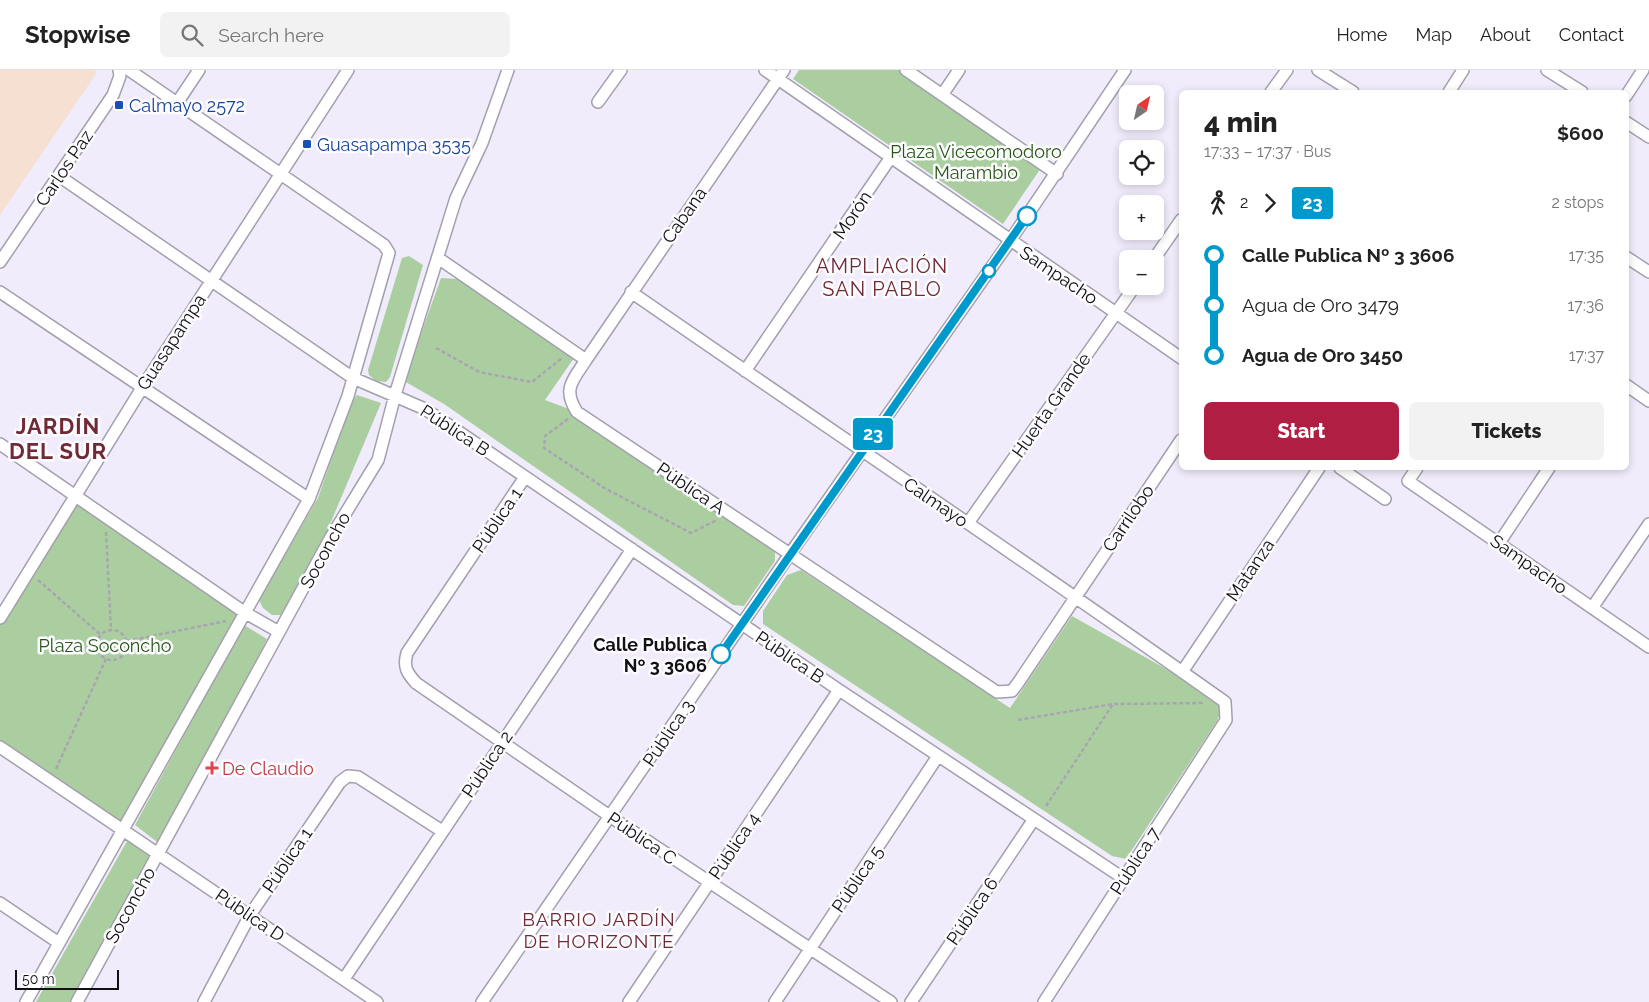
<!DOCTYPE html>
<html lang="en">
<head>
<meta charset="utf-8">
<style>
	:root { --surface:#fff; --page:#f2f2f2; --text:#222; --muted:#767676; --line:#e0e0e0; --accent:#b11e44 }
	body { margin:0; font-family:Raleway,sans-serif; background:var(--page); color:var(--text); height:100vh; display:flex; flex-direction:column; font-size:19px; white-space:nowrap }
	* { box-sizing:border-box; margin:0 }
	p { font-size:16px; color:var(--muted) }
	.icon { flex:none; width:28px; height:28px; fill:none; stroke:currentColor; stroke-width:2; stroke-linecap:round; stroke-linejoin:round }
	.map { position:relative; flex:1; overflow:hidden }
	.side { position:absolute; left:1179px; top:20px; width:450px; height:380px; display:flex; flex-direction:column; background:var(--surface); border-radius:8px; box-shadow:0 2px 8px #0003 }
	.side>* { flex:none }
	.badge { padding:0 10px; border-radius:4px; font-size:18px; line-height:32px }
	.needle { width:32px; rotate:34deg }
	.fabs { position:absolute; left:1119px; top:15px; display:grid; gap:10px }
	.fabs a { display:grid; place-items:center; width:45px; height:45px; border-radius:8px; background:var(--surface); box-shadow:0 2px 8px #0003; font-size:25px }
	.scale { position:absolute; left:15px; bottom:12px; width:104px; box-sizing:border-box; padding-left:5px; border:2px solid #121015; border-top:0; font-size:14px; line-height:18px; white-space:nowrap; color:#121015; -webkit-text-stroke:4px #fcfbfe; paint-order:stroke }
	.map>.badge { position:absolute; translate:-50% -50%; box-shadow:0 0 0 2px #fff }
	.legs { display:flex; align-items:center; gap:8px; height:55px; padding:0 25px; font-size:16px }
	.legs p { margin-inline-start:auto }
	.head { display:flex; align-items:center; justify-content:space-between; height:85px; padding:0 25px }
	h1 { font-size:28px; font-weight:800; line-height:38px }
	.action { display:flex; gap:10px; margin-top:auto; padding:10px 25px }
	.action a { flex:1; height:58px; border-radius:8px; background:var(--accent); color:#fff; font-size:20px; font-weight:800; line-height:58px; text-align:center }
	.action a+a { background:var(--page); color:var(--text) }
	ul { padding:0 25px; list-style:none }
	li { display:flex; align-items:center; gap:18px; height:50px; font-size:19px }
	li i { display:grid; place-items:center; width:8px; height:100%; margin:0 6px; background:currentColor }
	li i::after { content:''; width:12px; height:12px; margin:-6px; border:4px solid; border-radius:50%; background:var(--surface) }
	li p { margin-inline-start:auto }
	li:first-child i { background:linear-gradient(#0000 50%,currentColor 0) }
	li:last-child i { background:linear-gradient(currentColor 50%,#0000 0) }
	header { display:flex; align-items:center; gap:30px; box-sizing:border-box; height:70px; padding:0 25px; background:var(--surface); border-bottom:1px solid var(--line) }
	header strong { font-size:24px }
	nav { display:flex; gap:28px; margin-inline-start:auto; font-size:18px }
	.search { width:350px; height:45px; background:var(--page); display:flex; align-items:center; gap:12px; box-sizing:border-box; padding:0 18px; border-radius:8px; color:var(--muted); font-size:19px }
	.map>svg:first-child { display:block }
	.commercial { fill:#f5e0d2 }
	.green { fill:#abcea0 }
	.lines { fill:none; stroke-linecap:round; stroke-linejoin:round }
	.minor-casing { stroke:#a49fad; stroke-width:14 }
	.path { stroke:#a9a5b0; stroke-width:2.5; stroke-dasharray:4 2.5; stroke-linecap:butt }
	.minor { stroke:#fff; stroke-width:11 }
	.line-1-casing { stroke:#fff; stroke-width:11 }
	.line-1 { stroke:#0099cb; stroke-width:8 }
	.transit-dot { fill:#1a4fb4; stroke:#fcfbfe; stroke-width:2 }
	.stop-1-dot { fill:#fff; stroke:#0099cb; stroke-width:2.5 }
	.health-dot { fill:#e0444e; stroke:#fcfbfe; stroke-width:2 }
	.labels { text-anchor:middle; dominant-baseline:central; stroke-width:5; stroke-linejoin:round; paint-order:stroke }
	.transit-label { font-size:18px; fill:#164399; stroke:#fcfbfe; text-anchor:start }
	.park-label { font-size:18px; fill:#275616; stroke:#fcfbfe }
	.street-label { font-size:18px; fill:#121015; stroke:#fcfbfe }
	.stop-label { font-size:18px; font-weight:bold; fill:#121015; stroke:#fcfbfe; text-anchor:end }
	.health-label { font-size:18px; fill:#be3a42; stroke:#fcfbfe; text-anchor:start }
	.neighbourhood-label { font-size:19px; letter-spacing:1px; fill:#702a36; stroke:#fcfbfe }
	.quarter-label { font-size:20px; letter-spacing:1px; fill:#702a36; stroke:#fcfbfe }
	.district-label { font-size:22px; font-weight:bold; letter-spacing:1px; fill:#702a36; stroke:#fcfbfe }
</style>
</head>
<body>
<header>
<strong>Stopwise</strong>
<div class="search"><svg class="icon" aria-label="search" viewBox="0 0 24 24"><circle cx="10" cy="10" r="6"/><path d="M15 15l6 6"/></svg>Search here</div>
<nav><a>Home</a><a>Map</a><a>About</a><a>Contact</a></nav>
</header>
<div class="map">
<svg width="1649" height="932" viewBox="0 0 1649 932">
	<rect width="100%" height="100%" fill="#f1ecfb"/>
	<path class="commercial" d="M0 0H95L96 4 0 145Z"/>
	<path class="green" d="M799 0H905L1043 95 1003 154 793 9Z
		M409 186 423 195 390 307 386 312 376 311 369 305 368 300 402 188Z
		M441 208 457 209 574 288 545 330 577 342 731 444 775 481V491L744 536 733 535 444 334 404 311Z
		M357 325 381 333 328 459 281 545H272L263 538 259 530 318 428 351 332Z
		M74 426 244 542 122 760 0 677V548Z
		M801 500 1010 638 1072 546 1225 632 1217 651 1126 789 1112 786 763 554V541L787 505Z
		M244 555 267 569 161 775 135 755Z
		M131 764 156 780 74 932H36Z"/>
	<g class="lines">
		<g class="minor-casing">
			<path id="minor" d="M765 0 1181 288
				M906 0 1057 104
				M1318 0 1353 22
				M1547 0 1582 22
				M1271 22 1287 0
				M1449 22 1463 0
				M942 25 959 0
				M1626 26 1643 0
				M598 32 621 0
				M177 33 199 0
				M1626 52 1649 67
				M59 106 353 308 425 339 437 347 839 620 1123 808
				M1626 187 1649 202
				M438 188 586 290C573 310 562 319 577 342L997 622 1012 621 1018 613 1181 370
				M1154 189 1181 150
				M0 192 113 25 120 6 119 0
				M0 222 309 429
				M631 222C829 359 1029 493 1225 632L1226 650 1044 932
				M586 290 784 0
				M745 301 891 87
				M1626 315 1649 331
				M0 374 244 542 279 562
				M1340 398 1385 429
				M1417 398 1408 411 1649 577
				M525 407 407 583C403 597 407 603 416 613L611 747 891 932
				M968 453 1135 216
				M1499 473 1549 398
				M1592 538 1649 454
				M0 548 142 318 348 0
				M1182 602 1319 398
				M0 677 377 932
				M0 833 59 873
				M344 909 632 479
				M26 932 309 429 348 326 389 183 384 175 129 0
				M77 932 331 467 378 390 395 325 456 128 482 73 508 0
				M204 932 250 845 340 712 348 706 358 707 442 761
				M482 932 790 484 1010 171 1125 0
				M629 932 839 620
				M775 932 938 686
				M911 932 1034 749"/>
		</g>
		<path class="path" d="M436 278 479 302 532 312 562 288
			M568 349 545 366 544 378 606 419 691 463 717 450
			M106 462 111 560
			M38 510 101 565
			M97 575a15 15 0 1 1 30 0a15 15 0 1 1-30 0Z
			M127 571 226 551
			M1018 650 1113 634 1204 633
			M56 699 106 589
			M1046 736 1113 634"/>
		<use href="#minor" class="minor"/>
	</g>
	<g class="lines">
		<g class="line-1-casing">
			<path id="line-1" d="M721 584 1027 146"/>
		</g>
		<use href="#line-1" class="line-1"/>
	</g>
	<g class="transit-dot">
		<rect x="114" y="30" width="10" height="10" rx="2.5"/>
		<rect x="302" y="69" width="10" height="10" rx="2.5"/>
	</g>
	<g class="stop-1-dot">
		<circle cx="1027" cy="146" r="9"/>
		<circle cx="989" cy="201" r="6"/>
		<circle cx="721" cy="584" r="9"/>
	</g>
	<path class="health-dot" d="M209.5 690.5h5v5h5v5h-5v5h-5v-5h-5v-5h5z"/>
	<g class="labels">
		<g class="transit-label">
			<text x="129" y="35">Calmayo 2572</text>
			<text x="317" y="74">Guasapampa 3535</text>
		</g>
		<g class="park-label">
			<text x="976" y="81">Plaza Vicecomodoro<tspan x="976" dy="21">Marambio</tspan></text>
			<text x="105" y="575">Plaza Soconcho</text>
		</g>
		<g class="street-label">
			<text transform="translate(64 98) rotate(-56)">Carlos Paz</text>
			<text transform="translate(684 145) rotate(-55)">Cabana</text>
			<text transform="translate(852 145) rotate(-56)">Morón</text>
			<text transform="translate(1059 205) rotate(34)">Sampacho</text>
			<text transform="translate(171 272) rotate(-57)">Guasapampa</text>
			<text transform="translate(1051 335) rotate(-55)">Huerta Grande</text>
			<text transform="translate(455 360) rotate(33)">Pública B</text>
			<text transform="translate(691 418) rotate(34)">Pública A</text>
			<text transform="translate(936 432) rotate(34)">Calmayo</text>
			<text transform="translate(1128 448) rotate(-56)">Carrilobo</text>
			<text transform="translate(497 450) rotate(-56)">Pública 1</text>
			<text transform="translate(325 480) rotate(-61)">Soconcho</text>
			<text transform="translate(1529 494) rotate(35)">Sampacho</text>
			<text transform="translate(1250 500) rotate(-56)">Matanza</text>
			<text transform="translate(790 587) rotate(34)">Pública B</text>
			<text transform="translate(668 663) rotate(-56)">Pública 3</text>
			<text transform="translate(487 694) rotate(-56)">Pública 2</text>
			<text transform="translate(642 768) rotate(34)">Pública C</text>
			<text transform="translate(734 776) rotate(-56)">Pública 4</text>
			<text transform="translate(287 790) rotate(-56)">Pública 1</text>
			<text transform="translate(1135 791) rotate(-57)">Pública 7</text>
			<text transform="translate(857 809) rotate(-56)">Pública 5</text>
			<text transform="translate(130 835) rotate(-61)">Soconcho</text>
			<text transform="translate(972 841) rotate(-56)">Pública 6</text>
			<text transform="translate(250 845) rotate(34)">Pública D</text>
		</g>
		<g class="stop-label">
			<text x="707" y="574">Calle Publica<tspan x="707" dy="21">Nº 3 3606</tspan></text>
		</g>
		<g class="health-label">
			<text x="222" y="698">De Claudio</text>
		</g>
		<g class="neighbourhood-label">
			<text x="599" y="849">BARRIO JARDÍN<tspan x="599" dy="22">DE HORIZONTE</tspan></text>
		</g>
		<g class="quarter-label">
			<text x="882" y="196">AMPLIACIÓN<tspan x="882" dy="23">SAN PABLO</tspan></text>
		</g>
		<g class="district-label">
			<text x="58" y="356">JARDÍN<tspan x="58" dy="25">DEL SUR</tspan></text>
		</g>
	</g>
</svg>
<div class="fabs">
<a><svg class="needle" viewBox="-14 -14 28 28"><path d="M0-13l5 13h-10z" fill="#e53935"/><path d="M0 13l5-13h-10z" fill="#767676"/></svg></a>
<a><svg class="icon" aria-label="locate" viewBox="0 0 24 24"><circle cx="12" cy="12" r="6"/><path d="M12 2v4M12 18v4M2 12h4M18 12h4"/></svg></a>
<a>+</a>
<a>−</a>
</div>
<div class="scale">50 m</div>
<b class="badge" style="left:873px;top:364px;background:#0099cb;color:#fff">23</b>
<section class="side">
<div class="head"><div><h1>4 min</h1><p>17:33 – 17:37 · Bus</p></div><b>$600</b></div>
<div class="legs"><svg class="icon" aria-label="walk" viewBox="0 0 24 24"><circle cx="13" cy="4" r="2"/><path d="M13 8l-2 6 4 7M11 14l-3 7M7 12l3-4h3l4 4"/></svg>2<svg class="icon" aria-label="forward" viewBox="0 0 24 24"><path d="M9 5l7 7-7 7"/></svg><b class="badge" style="background:#0099cb;color:#fff">23</b><p>2 stops</p></div>
<ul>
<li><i style="color:#0099cb"></i><b>Calle Publica Nº 3 3606</b><p>17:35</p></li>
<li><i style="color:#0099cb"></i><span>Agua de Oro 3479</span><p>17:36</p></li>
<li><i style="color:#0099cb"></i><b>Agua de Oro 3450</b><p>17:37</p></li>
</ul>
<div class="action"><a>Start</a><a>Tickets</a></div>
</section>
</div>
</body>
</html>
